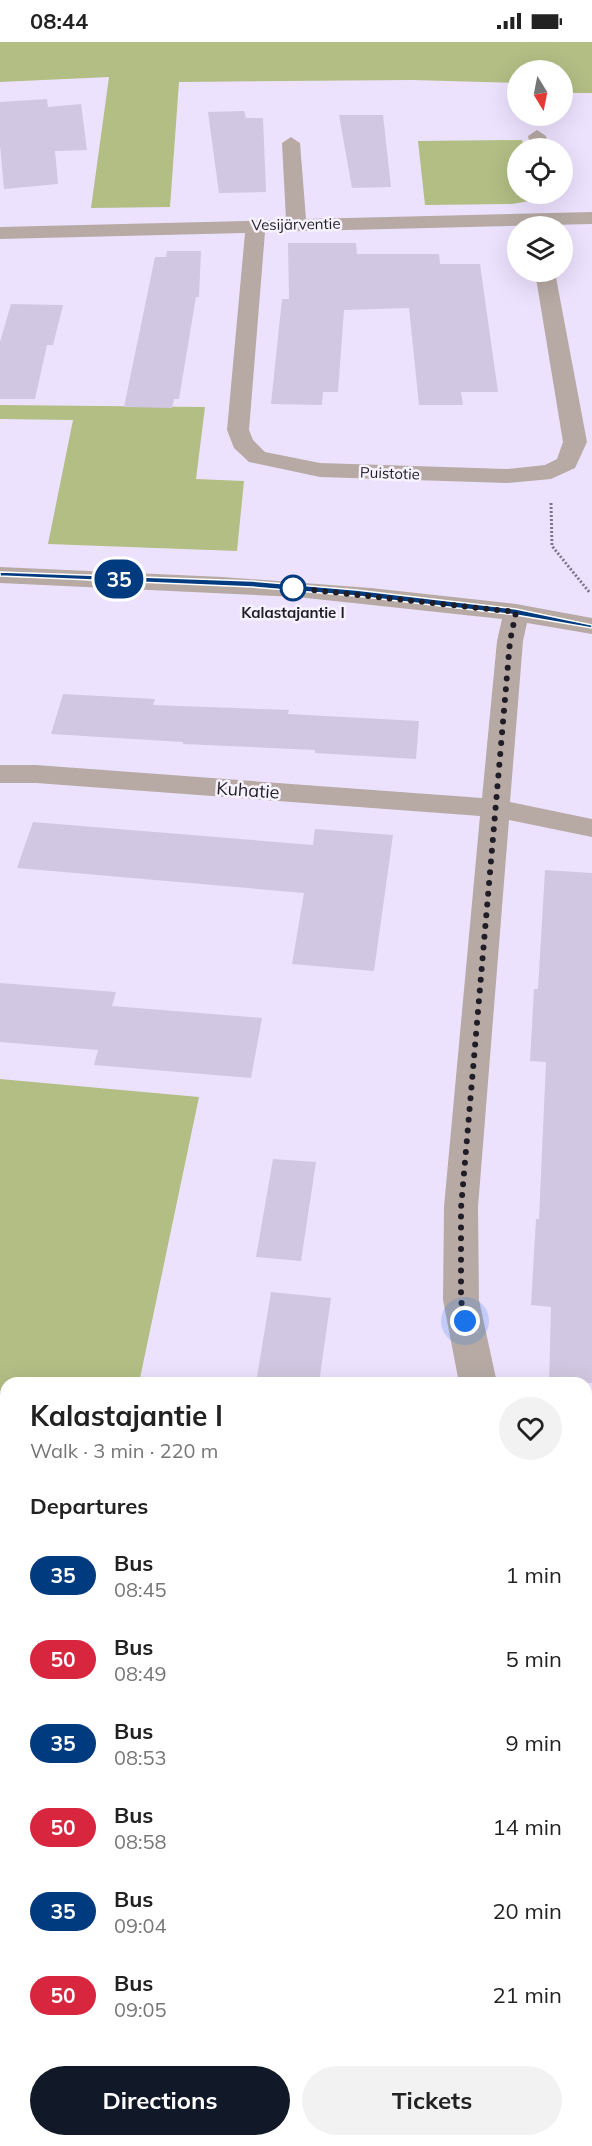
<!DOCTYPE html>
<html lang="en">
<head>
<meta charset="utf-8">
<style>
	:root { --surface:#fff; --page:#f2f2f2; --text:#222; --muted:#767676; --accent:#111827 }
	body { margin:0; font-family:Mulish,sans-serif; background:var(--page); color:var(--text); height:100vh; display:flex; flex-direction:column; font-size:22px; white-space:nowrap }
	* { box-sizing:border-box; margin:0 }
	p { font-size:20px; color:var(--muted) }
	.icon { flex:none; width:33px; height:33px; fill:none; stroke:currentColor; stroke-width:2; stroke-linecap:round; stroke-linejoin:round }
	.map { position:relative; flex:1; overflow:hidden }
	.panel { position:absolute; left:0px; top:1335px; width:592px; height:770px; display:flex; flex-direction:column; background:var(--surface); border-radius:18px 18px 0 0; box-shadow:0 6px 24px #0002 }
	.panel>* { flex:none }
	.badge { padding:0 12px; border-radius:20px; font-size:21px; line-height:39px }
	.needle { width:39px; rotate:170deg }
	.controls { position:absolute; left:507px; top:18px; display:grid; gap:12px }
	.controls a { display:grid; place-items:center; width:66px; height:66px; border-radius:50%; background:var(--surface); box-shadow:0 6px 24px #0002; font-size:30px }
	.you { position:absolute; width:30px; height:30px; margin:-15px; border:4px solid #fff; border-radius:50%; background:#1a73e8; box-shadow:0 0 0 9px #1a73e833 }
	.map>.badge { position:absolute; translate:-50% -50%; box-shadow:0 0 0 3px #fff }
	h2 { padding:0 30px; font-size:22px; line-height:54px }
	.round { display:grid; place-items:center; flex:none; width:63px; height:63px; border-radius:32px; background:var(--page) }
	.summary { display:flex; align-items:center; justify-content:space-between; height:102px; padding:0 30px }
	h1 { font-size:28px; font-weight:700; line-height:45px }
	.primary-button { display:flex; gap:12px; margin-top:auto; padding:12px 30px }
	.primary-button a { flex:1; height:69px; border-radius:36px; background:var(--accent); color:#fff; font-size:24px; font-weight:700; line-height:69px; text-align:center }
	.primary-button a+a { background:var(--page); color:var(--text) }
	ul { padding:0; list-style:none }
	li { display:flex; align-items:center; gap:18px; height:84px; padding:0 30px }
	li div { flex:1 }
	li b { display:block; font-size:22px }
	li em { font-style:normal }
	li .badge { min-width:66px; font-weight:700; text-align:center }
	.status { display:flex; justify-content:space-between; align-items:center; height:42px; padding:0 30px; background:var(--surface); direction:ltr }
	.status svg { height:16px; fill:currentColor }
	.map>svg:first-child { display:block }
	.green { fill:#b2be84 }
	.building { fill:#d1c7e2 }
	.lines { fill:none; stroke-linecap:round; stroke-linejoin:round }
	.path-far1 { stroke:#7d7688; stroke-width:3; stroke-dasharray:2 2; stroke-linecap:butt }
	.path { stroke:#7d7688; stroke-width:4.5; stroke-dasharray:4 4; stroke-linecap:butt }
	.minor { fill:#b7aaa4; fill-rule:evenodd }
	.line { fill:#003b80; stroke:#fff; stroke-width:1.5 }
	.walk { stroke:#211d27; stroke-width:6; stroke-dasharray:0 10.8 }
	.stop-dot { fill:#fff; stroke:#003b80; stroke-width:3 }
	.labels { text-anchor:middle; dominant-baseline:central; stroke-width:5; stroke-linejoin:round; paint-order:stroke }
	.far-street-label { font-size:15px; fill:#211d27; stroke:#f7f3fe }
	.far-stop-label { font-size:15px; font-weight:bold; fill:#211d27; stroke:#f7f3fe }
	.street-label { font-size:18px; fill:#211d27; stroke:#f7f3fe }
</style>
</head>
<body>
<div class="status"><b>08:44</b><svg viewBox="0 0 49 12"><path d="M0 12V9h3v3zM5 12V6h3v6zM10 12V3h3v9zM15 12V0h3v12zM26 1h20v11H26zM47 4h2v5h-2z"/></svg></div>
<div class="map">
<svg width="592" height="2104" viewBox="0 0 592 2104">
	<rect width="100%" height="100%" fill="#ede2fe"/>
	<path class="green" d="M0 0H592V51H563L562 28H518L517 41 412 38 179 40 170 165 91 166 109 35 0 40Z
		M522 98 524 106H518V152H534L530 159 512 162 425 163 418 99Z
		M0 363 205 365 196 437 244 439 237 509 48 502 73 378 0 377Z
		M0 1037 199 1055 139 1341H6V1859L0 1867Z
		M0 1882 6 1886V2098L159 2099 156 2104H0Z"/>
	<path class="building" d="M47 57 48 65 81 62 87 108 55 109 58 142 4 147 0 103V60Z
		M244 69 246 76H263L266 150 219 151 208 70Z
		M339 73H383L391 145 352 146Z
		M288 201H356L357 212H439L440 222H480L498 350H461L463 363H419L409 266 344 268 338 350H323L322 363 271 362 282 257H289Z
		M167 209H201L199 255H196L179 357H174L172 366 124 365 155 215H166Z
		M11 262 63 263 53 303H47L35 357H0V300Z
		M63 652 155 657 153 663 289 668 288 672 419 679 416 717 315 711V708L183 702V700L51 692Z
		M33 780 313 803 315 787 393 793 374 929 292 922 304 851 17 826Z
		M545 828 592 831V1341H549L551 1265 531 1263 536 1177H539L546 1020 530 1019 534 947H538Z
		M0 941 116 950 112 964 262 976 251 1036 94 1023 98 1008 0 1000Z
		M273 1117 316 1120 301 1219 256 1215Z
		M271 1250 331 1256 319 1341H256Z"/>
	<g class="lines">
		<path class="path-far1" d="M551 461 552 504 590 551"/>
		<path class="path" d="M586 1491H592
			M586 1526 592 1536"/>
		<path class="minor" d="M537 88 546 94 549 106H531L528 94Z
			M291 95 300 101 306 177 592 170V182L265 190 249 388 253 398 265 410 320 421 507 427 545 423 557 417 563 400 535 230H555L587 400 575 426 551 437 507 441 320 435 249 420 234 406 227 388 245 191 0 197V185L286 178 282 101Z
			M0 525 223 535 371 546 516 562 592 576V592L527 581 523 599 510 760 592 777V795L509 778 478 1165 479 1258 497 1341H459L443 1258 444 1165 480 774 36 741H0V723H36L482 756 497 599 502 577 297 555 0 541Z
			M586 1600 592 1602V1651L586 1649Z
			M592 1669V1717L586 1719V1671Z
			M320 2098H369L367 2104H318Z"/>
	</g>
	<path class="line" d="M0 530 252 539 356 548 516 567 592 583V586L516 573 356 554 252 545 0 534Z"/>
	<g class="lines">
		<path class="walk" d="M293 546 516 570 510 599 461 1166V1258L465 1279"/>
	</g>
	<circle class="stop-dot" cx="293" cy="546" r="12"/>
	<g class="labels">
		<g class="far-street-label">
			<text transform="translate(296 182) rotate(-1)">Vesijärventie</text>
			<text transform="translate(390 431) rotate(2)">Puistotie</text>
		</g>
		<g class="far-stop-label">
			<text x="293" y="570">Kalastajantie I</text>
		</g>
		<g class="street-label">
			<text transform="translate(248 748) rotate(4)">Kuhatie</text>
		</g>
	</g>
</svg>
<div class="controls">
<a><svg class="needle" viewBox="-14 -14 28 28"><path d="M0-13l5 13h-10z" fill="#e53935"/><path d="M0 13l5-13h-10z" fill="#767676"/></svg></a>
<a><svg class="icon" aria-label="locate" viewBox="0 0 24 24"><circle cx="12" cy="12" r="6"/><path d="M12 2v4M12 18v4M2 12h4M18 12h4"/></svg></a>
<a><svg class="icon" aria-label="layers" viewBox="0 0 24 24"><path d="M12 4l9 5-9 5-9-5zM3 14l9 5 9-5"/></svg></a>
</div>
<div class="you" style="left:465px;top:1279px"></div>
<b class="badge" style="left:119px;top:537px;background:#003b80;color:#fff">35</b>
<section class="panel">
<div class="summary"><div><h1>Kalastajantie I</h1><p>Walk · 3 min · 220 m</p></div><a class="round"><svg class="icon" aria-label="heart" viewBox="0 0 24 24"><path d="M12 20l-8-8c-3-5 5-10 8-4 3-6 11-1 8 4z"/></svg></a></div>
<h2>Departures</h2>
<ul>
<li><span class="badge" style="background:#003b80;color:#fff">35</span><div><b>Bus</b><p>08:45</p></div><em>1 min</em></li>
<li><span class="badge" style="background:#d7263d;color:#fff">50</span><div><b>Bus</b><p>08:49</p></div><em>5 min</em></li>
<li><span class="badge" style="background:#003b80;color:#fff">35</span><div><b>Bus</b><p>08:53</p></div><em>9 min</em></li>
<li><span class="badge" style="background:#d7263d;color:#fff">50</span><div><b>Bus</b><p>08:58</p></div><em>14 min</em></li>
<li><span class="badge" style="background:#003b80;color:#fff">35</span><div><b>Bus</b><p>09:04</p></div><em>20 min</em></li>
<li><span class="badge" style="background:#d7263d;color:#fff">50</span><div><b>Bus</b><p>09:05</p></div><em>21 min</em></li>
</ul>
<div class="primary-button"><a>Directions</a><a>Tickets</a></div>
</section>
</div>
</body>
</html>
